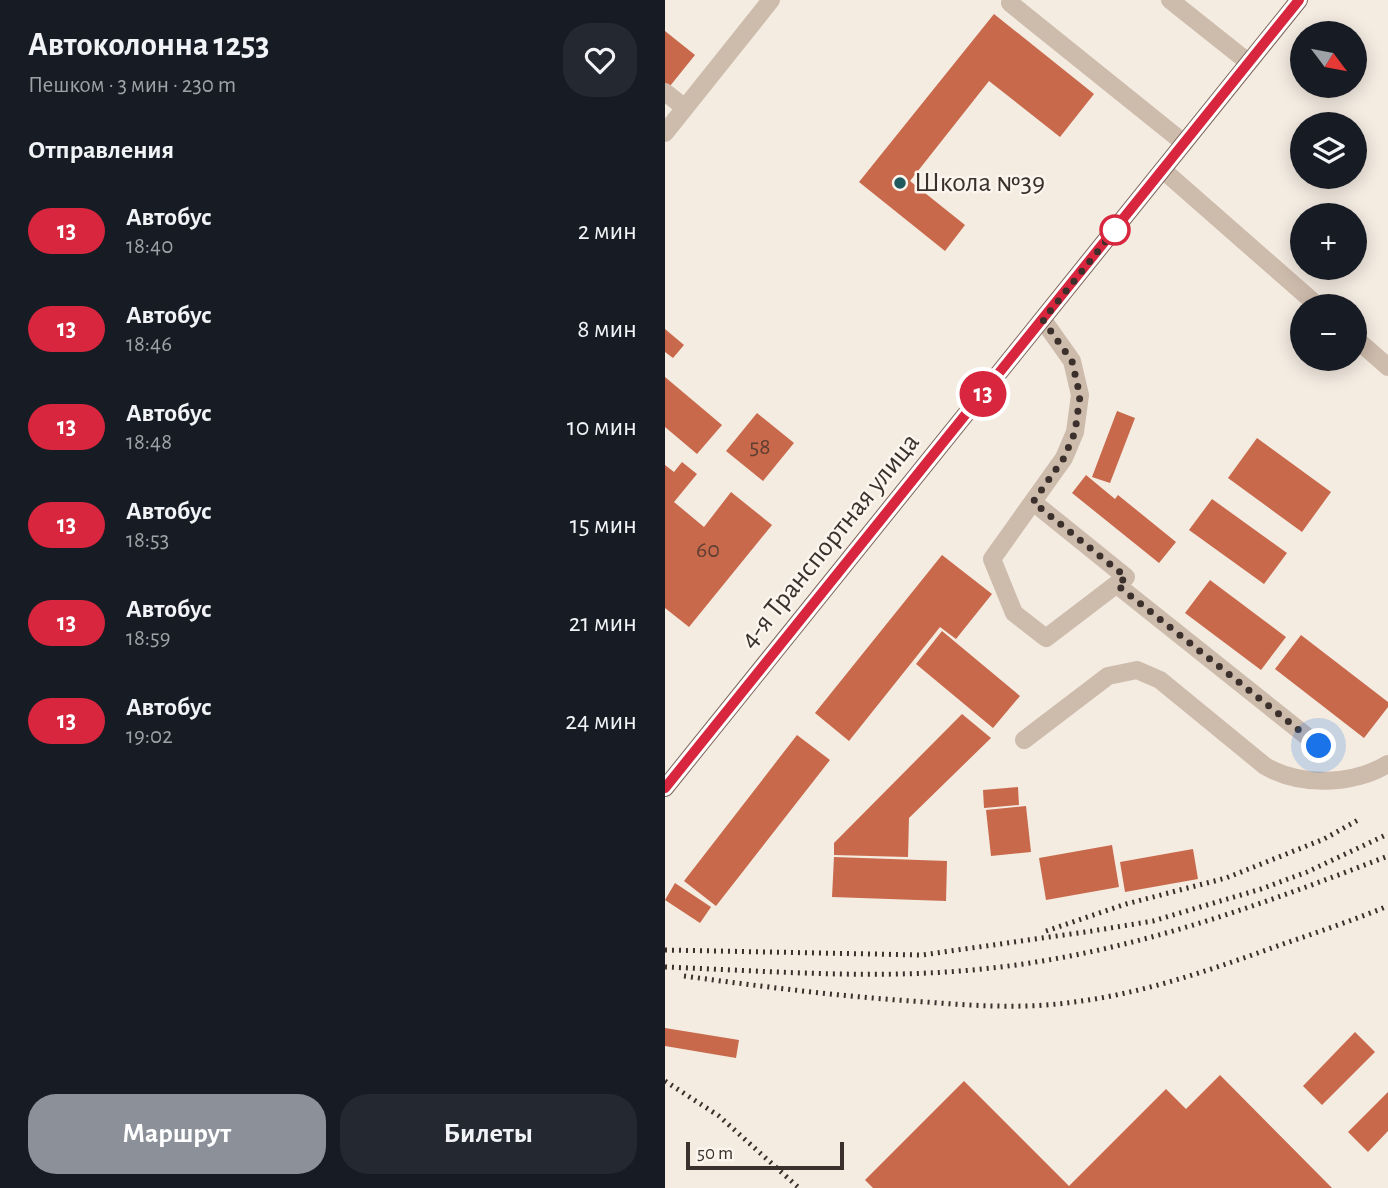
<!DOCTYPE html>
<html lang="ru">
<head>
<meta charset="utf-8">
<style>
	:root { --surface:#171b24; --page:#242831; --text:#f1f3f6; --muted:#9ea1a6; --accent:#8c9099 }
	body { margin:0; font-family:"Alegreya Sans",sans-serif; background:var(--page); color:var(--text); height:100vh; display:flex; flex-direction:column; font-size:26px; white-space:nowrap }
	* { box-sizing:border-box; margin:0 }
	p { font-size:23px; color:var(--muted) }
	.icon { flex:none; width:38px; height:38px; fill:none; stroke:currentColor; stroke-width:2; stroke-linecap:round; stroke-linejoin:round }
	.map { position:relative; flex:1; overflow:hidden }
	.details { display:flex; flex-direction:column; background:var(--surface); width:665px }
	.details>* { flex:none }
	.badge { padding:0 14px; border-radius:23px; font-size:24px; line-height:46px }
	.needle { width:46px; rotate:122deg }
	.controls { position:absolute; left:625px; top:21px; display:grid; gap:14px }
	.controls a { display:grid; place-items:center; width:77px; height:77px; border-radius:50%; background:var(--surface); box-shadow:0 4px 18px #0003; font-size:35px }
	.scale { position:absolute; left:21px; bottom:18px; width:158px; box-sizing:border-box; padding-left:7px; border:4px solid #3b302b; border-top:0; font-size:19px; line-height:24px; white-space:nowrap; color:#3b302b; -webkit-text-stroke:5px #fbf5ee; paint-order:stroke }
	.you { position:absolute; width:35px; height:35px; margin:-18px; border:5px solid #fff; border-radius:50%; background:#1a73e8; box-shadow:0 0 0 10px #1a73e833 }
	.map>.badge { position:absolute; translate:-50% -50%; box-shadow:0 0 0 4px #fff }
	h2 { padding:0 28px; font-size:26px; line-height:63px }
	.round { display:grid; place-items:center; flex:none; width:74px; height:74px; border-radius:28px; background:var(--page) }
	.summary { display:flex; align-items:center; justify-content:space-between; height:119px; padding:0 28px }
	h1 { font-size:33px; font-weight:700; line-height:52px }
	.button { display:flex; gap:14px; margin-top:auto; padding:14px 28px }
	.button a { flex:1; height:80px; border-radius:28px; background:var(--accent); color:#fff; font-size:28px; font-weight:700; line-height:80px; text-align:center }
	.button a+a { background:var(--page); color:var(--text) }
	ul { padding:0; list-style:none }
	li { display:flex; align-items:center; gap:21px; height:98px; padding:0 28px }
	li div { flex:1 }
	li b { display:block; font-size:26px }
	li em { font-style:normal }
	li .badge { min-width:77px; font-weight:700; text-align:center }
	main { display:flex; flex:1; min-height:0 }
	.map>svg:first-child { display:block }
	.building { fill:#c8694b }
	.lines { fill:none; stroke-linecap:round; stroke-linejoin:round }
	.minor { stroke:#cdbbac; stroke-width:18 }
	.major { stroke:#7d675c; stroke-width:18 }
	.rail { stroke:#3b302b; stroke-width:5; stroke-dasharray:2 5; stroke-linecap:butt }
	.line-casing { stroke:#fff; stroke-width:16 }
	.line { stroke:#d7263d; stroke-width:10 }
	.walk { stroke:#3b302b; stroke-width:7; stroke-dasharray:0 12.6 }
	.poi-dot { fill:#1f5a5e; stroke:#fbf5ee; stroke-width:2.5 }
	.stop-dot { fill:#fff; stroke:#d7263d; stroke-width:3.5 }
	.labels { text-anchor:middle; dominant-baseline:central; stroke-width:5; stroke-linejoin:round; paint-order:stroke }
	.number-label { font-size:24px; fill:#5e3e33 }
	.poi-label { font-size:28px; fill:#3b302b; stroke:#fbf5ee; text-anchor:start }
	.street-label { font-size:28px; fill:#3b302b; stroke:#fbf5ee }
</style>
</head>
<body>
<main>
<section class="details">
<div class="summary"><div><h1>Автоколонна 1253</h1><p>Пешком · 3 мин · 230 m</p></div><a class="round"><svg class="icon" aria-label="heart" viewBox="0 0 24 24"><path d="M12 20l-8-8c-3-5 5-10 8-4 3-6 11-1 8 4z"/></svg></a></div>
<h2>Отправления</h2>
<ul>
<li><span class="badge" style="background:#d7263d;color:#fff">13</span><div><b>Автобус</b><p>18:40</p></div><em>2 мин</em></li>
<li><span class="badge" style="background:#d7263d;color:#fff">13</span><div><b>Автобус</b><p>18:46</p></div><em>8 мин</em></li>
<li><span class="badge" style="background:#d7263d;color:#fff">13</span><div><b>Автобус</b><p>18:48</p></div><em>10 мин</em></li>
<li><span class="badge" style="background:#d7263d;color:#fff">13</span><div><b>Автобус</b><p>18:53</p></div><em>15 мин</em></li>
<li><span class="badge" style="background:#d7263d;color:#fff">13</span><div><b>Автобус</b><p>18:59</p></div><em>21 мин</em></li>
<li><span class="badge" style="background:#d7263d;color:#fff">13</span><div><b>Автобус</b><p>19:02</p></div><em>24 мин</em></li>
</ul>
<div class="button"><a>Маршрут</a><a>Билеты</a></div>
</section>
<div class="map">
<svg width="723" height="1188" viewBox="0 0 723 1188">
	<rect width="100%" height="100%" fill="#f4ebe1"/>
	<path class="building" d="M329 14 429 94 395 137 324 81 245 181 300 225 280 251 194 182Z
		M0 31 30 55 5 86 0 83Z
		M0 329 19 345 8 358 0 352Z
		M0 377 57 425 32 454 0 427Z
		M452 411 470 418 445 483 427 477Z
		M92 413 129 443 98 481 61 451Z
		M592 438 666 492 637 532 563 478Z
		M17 462 32 474 9 502 39 527 66 492 107 525 24 627 0 608V465L9 472Z
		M421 475 450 499 453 495 511 542 494 563 407 493Z
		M547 499 622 553 599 584 524 530Z
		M277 555 327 594 291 639 275 627 184 741 150 713Z
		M545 580 621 637 596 670 520 613Z
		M277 631 355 696 328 728 251 664Z
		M636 635 723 702V707L699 738 610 669Z
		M297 714 326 738 244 818 243 857 169 855V843Z
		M132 735 165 760 51 906 19 881Z
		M353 787 354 805 319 808 318 790Z
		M361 806 366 852 326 856 321 810Z
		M447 845 454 887 381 900 374 858Z
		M528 849 533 879 460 892 455 862Z
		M169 857 282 861 281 901 167 897Z
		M10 883 46 907 35 923 0 900Z
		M0 1028 74 1040 71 1058 0 1046Z
		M690 1032 710 1052 657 1105 638 1086Z
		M555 1075 667 1188H208L200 1180 299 1081 404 1186 501 1089 521 1109Z
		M723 1092V1131L703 1152 683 1132Z"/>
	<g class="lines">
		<path class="minor" d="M505 0 583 62
			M345 3 519 143
			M0 92 20 108
			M0 133 106 0
			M498 170 653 306
			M690 338 723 367
			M368 502 461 577 381 638 349 613 327 559 399 458 410 432 415 395 407 361 378 320
			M452 585 654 746
			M359 740 443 676 472 670 495 680 600 766C636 787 688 785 723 764"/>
		<path class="major" d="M0 788 634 0"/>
		<path class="rail" d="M381 931 461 904 561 878 659 839 693 820
			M0 950 257 955 427 931 488 921 596 889 642 872 723 834
			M0 967C105 971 212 980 317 969 459 955 591 907 723 856
			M19 976C100 987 180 997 261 1002 311 1006 360 1009 409 1002 481 993 551 968 618 944 653 932 689 920 723 906
			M0 1081 54 1116 134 1188"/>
	</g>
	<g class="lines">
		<g class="line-casing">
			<path id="line" d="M0 788 634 0"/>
		</g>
		<use href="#line" class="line"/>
		<path class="walk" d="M450 230 453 226 378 320 407 361 415 396 410 432 399 458 368 502 461 577 452 585 654 746"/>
	</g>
	<circle class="poi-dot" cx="235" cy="183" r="7"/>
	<circle class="stop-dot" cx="450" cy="230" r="14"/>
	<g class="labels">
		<g class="number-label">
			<text x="95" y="447">58</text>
			<text x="43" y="550">60</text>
		</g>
		<g class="poi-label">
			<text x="249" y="183">Школа №39</text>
		</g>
		<g class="street-label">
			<text transform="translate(165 541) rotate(-51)">4-я Транспортная улица</text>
		</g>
	</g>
</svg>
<div class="controls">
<a><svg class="needle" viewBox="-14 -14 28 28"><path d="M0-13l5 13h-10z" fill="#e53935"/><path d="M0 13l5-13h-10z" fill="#9ea1a6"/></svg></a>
<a><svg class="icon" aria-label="layers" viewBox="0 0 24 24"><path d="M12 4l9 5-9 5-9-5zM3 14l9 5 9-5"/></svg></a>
<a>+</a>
<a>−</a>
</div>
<div class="scale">50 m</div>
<div class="you" style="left:654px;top:746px"></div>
<b class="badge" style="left:318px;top:394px;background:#d7263d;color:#fff">13</b>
</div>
</main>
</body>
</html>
